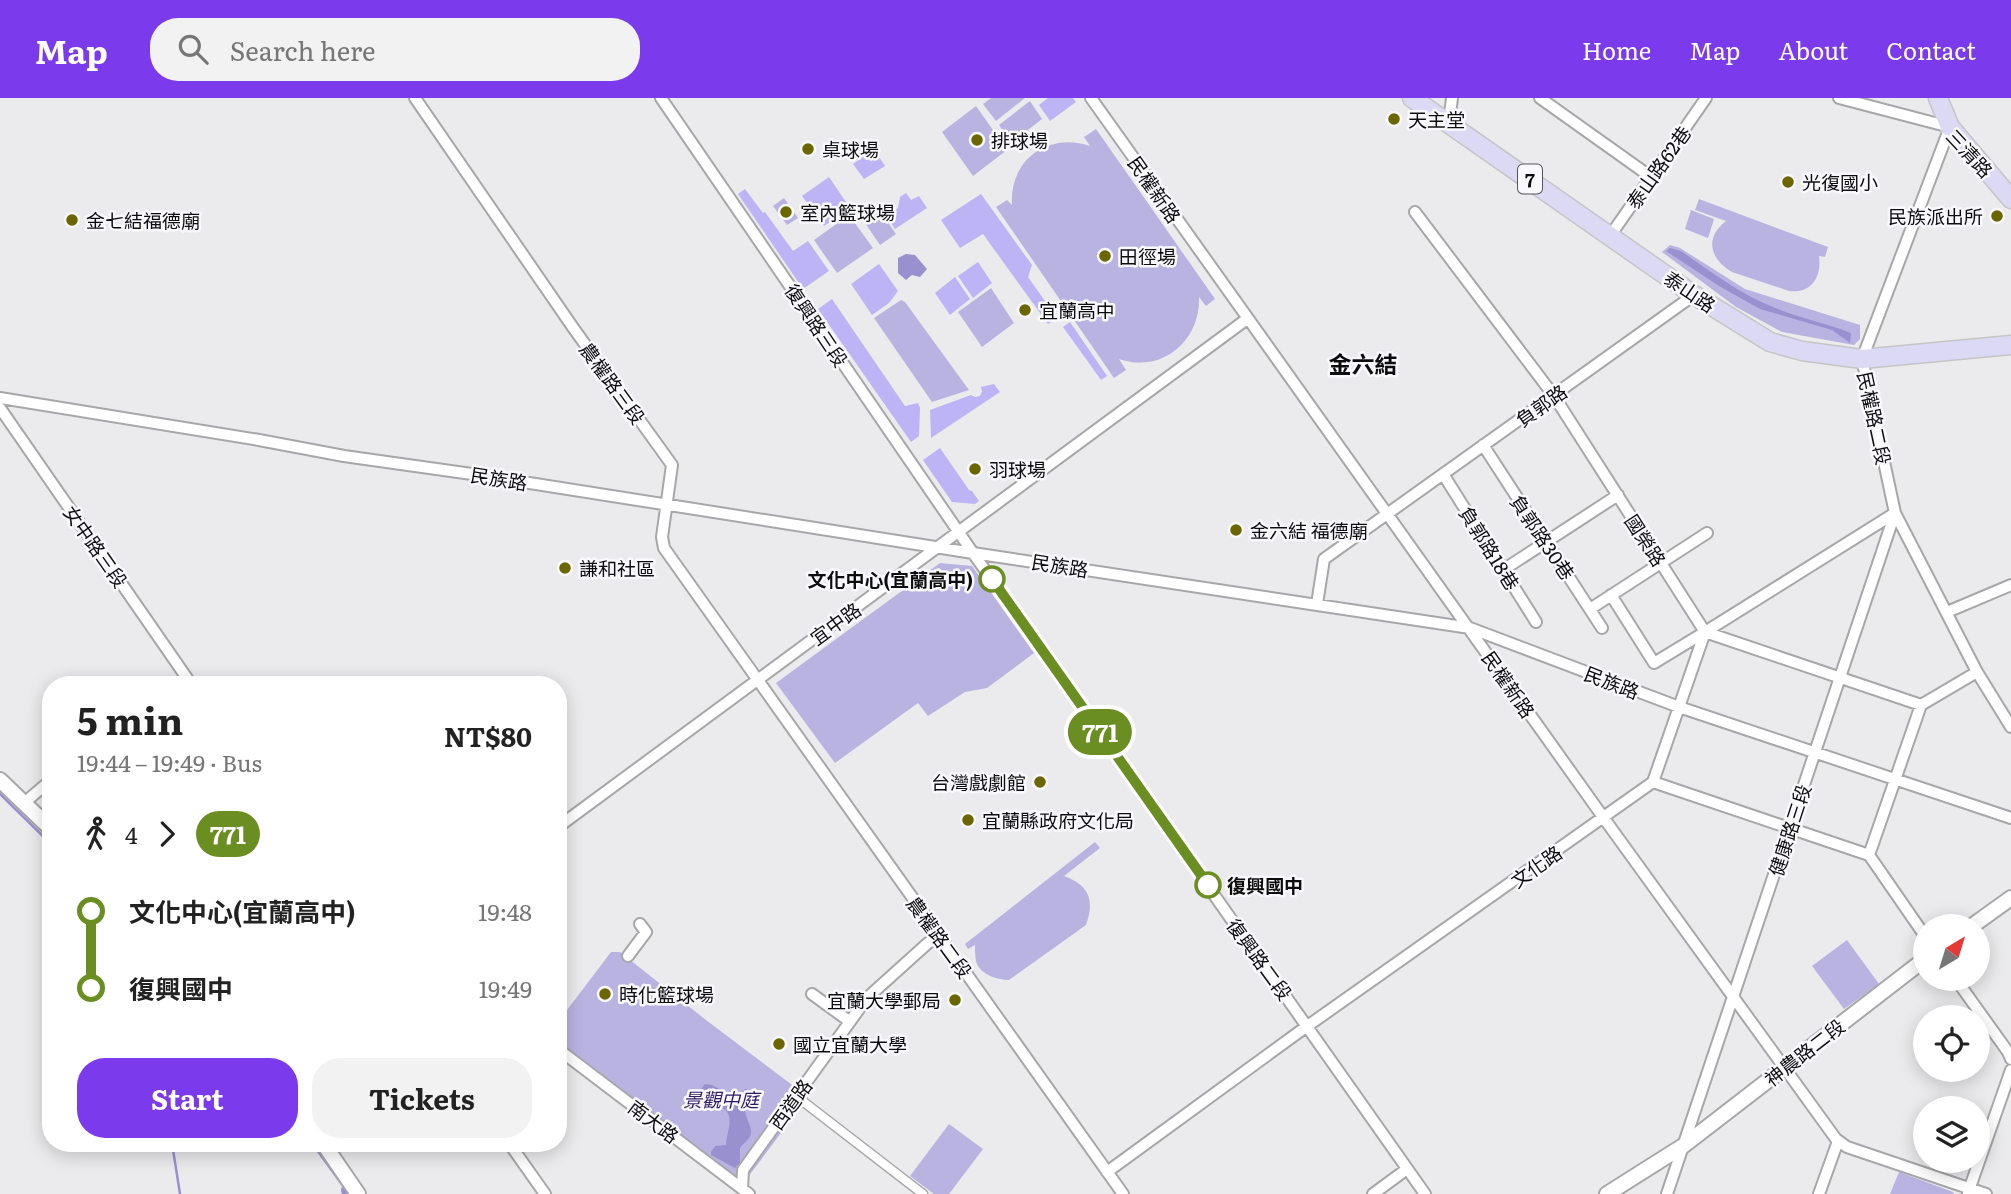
<!DOCTYPE html>
<html lang="en">
<head>
<meta charset="utf-8">
<style>
	:root { --surface:#fff; --page:#f2f2f2; --text:#222; --muted:#767676; --accent:#7c3aed }
	body { margin:0; font-family:Literata,"Noto Sans TC",serif; background:var(--page); color:var(--text); height:100vh; display:flex; flex-direction:column; font-size:26px; white-space:nowrap }
	* { box-sizing:border-box; margin:0 }
	p { font-size:23px; color:var(--muted) }
	.icon { flex:none; width:38px; height:38px; fill:none; stroke:currentColor; stroke-width:2; stroke-linecap:round; stroke-linejoin:round }
	.map { position:relative; flex:1; overflow:hidden }
	.side { position:absolute; left:42px; top:578px; width:525px; height:476px; display:flex; flex-direction:column; background:var(--surface); border-radius:28px; box-shadow:0 4px 18px #0003 }
	.side>* { flex:none }
	.badge { padding:0 14px; border-radius:23px; font-size:24px; line-height:46px }
	.needle { width:46px; rotate:38deg }
	.controls { position:absolute; left:1913px; top:816px; display:grid; gap:14px }
	.controls a { display:grid; place-items:center; width:77px; height:77px; border-radius:50%; background:var(--surface); box-shadow:0 4px 18px #0003; font-size:35px }
	.map>.badge { position:absolute; translate:-50% -50%; box-shadow:0 0 0 4px #fff }
	.legs { display:flex; align-items:center; gap:10px; height:77px; padding:0 35px; font-size:23px }
	.legs p { margin-inline-start:auto }
	.summary { display:flex; align-items:center; justify-content:space-between; height:119px; padding:0 35px }
	h1 { font-size:38px; font-weight:700; line-height:52px }
	.button { display:flex; gap:14px; margin-top:auto; padding:14px 35px }
	.button a { flex:1; height:80px; border-radius:28px; background:var(--accent); color:#fff; font-size:28px; font-weight:700; line-height:80px; text-align:center }
	.button a+a { background:var(--page); color:var(--text) }
	ul { padding:0 35px; list-style:none }
	li { display:flex; align-items:center; gap:24px; height:77px; font-size:26px }
	li i { display:grid; place-items:center; width:10px; height:100%; margin:0 9px; background:currentColor }
	li i::after { content:''; width:18px; height:18px; margin:-9px; border:5px solid; border-radius:50%; background:var(--surface) }
	li p { margin-inline-start:auto }
	li:first-child i { background:linear-gradient(#0000 50%,currentColor 0) }
	li:last-child i { background:linear-gradient(currentColor 50%,#0000 0) }
	header { display:flex; align-items:center; gap:42px; box-sizing:border-box; height:98px; padding:0 35px; background:var(--accent); color:#fff }
	header strong { font-size:33px }
	nav { display:flex; gap:38px; margin-inline-start:auto; font-size:24px }
	.search { width:490px; height:63px; background:var(--page); display:flex; align-items:center; gap:18px; box-sizing:border-box; padding:0 24px; border-radius:28px; color:var(--muted); font-size:26px }
	.map>svg:first-child { display:block }
	.green { fill:#b8b3e0 }
	.forest { fill:#bcb4f4 }
	.water { fill:#9991cf }
	.lines { fill:none; stroke-linecap:round; stroke-linejoin:round }
	.stream { stroke:#9991cf; stroke-width:2.5 }
	.canal { stroke:#9991cf; stroke-width:10 }
	.pedestrian-casing { stroke:#a7a7aa; stroke-width:11 }
	.minor-casing { stroke:#a7a7aa; stroke-width:14 }
	.tertiary-casing { stroke:#a7a7aa; stroke-width:18 }
	.primary-casing { stroke:#c5c5c5; stroke-width:21 }
	.pedestrian { stroke:#fff; stroke-width:8 }
	.minor { stroke:#fff; stroke-width:10 }
	.tertiary { stroke:#fff; stroke-width:14 }
	.primary { stroke:#dcd9f4; stroke-width:18 }
	.line-1-casing { stroke:#fff; stroke-width:16 }
	.line-1 { stroke:#6b8e23; stroke-width:10 }
	.poi-dot { fill:#6b6600; stroke:#f9f8fc; stroke-width:2.5 }
	.stop-1-dot { fill:#fff; stroke:#6b8e23; stroke-width:3.5 }
	.labels { text-anchor:middle; dominant-baseline:central; stroke-width:5; stroke-linejoin:round; paint-order:stroke }
	.shield { fill:#f9f8fc; stroke:#545455; stroke-width:2 }
	.shield-label { font-size:18px; font-weight:bold; fill:#0e0d0e }
	.poi-label { font-size:19px; fill:#0e0d0e; stroke:#f9f8fc; text-anchor:start }
	.street-label { font-size:19px; fill:#0e0d0e; stroke:#f9f8fc }
	.stop-label { font-size:19px; font-weight:bold; fill:#0e0d0e; stroke:#f9f8fc; text-anchor:end }
	.park-label { font-size:19px; font-style:italic; fill:#2f1b63; stroke:#f9f8fc }
	.quarter-label { font-size:23px; font-weight:bold; fill:#0e0d0e; stroke:#f9f8fc }
</style>
</head>
<body>
<header>
<strong>Map</strong>
<div class="search"><svg class="icon" aria-label="search" viewBox="0 0 24 24"><circle cx="10" cy="10" r="6"/><path d="M15 15l6 6"/></svg>Search here</div>
<nav><a>Home</a><a>Map</a><a>About</a><a>Contact</a></nav>
</header>
<div class="map">
<svg width="2011" height="1096" viewBox="0 0 2011 1096">
	<rect width="100%" height="100%" fill="#ebebee"/>
	<path class="green" d="M991 0H1025L996 23 983 6Z
		M1030 3 1042 21 1011 45 999 27Z
		M976 8 1007 52 973 78 942 34Z
		M1096 31 1215 201 1206 208 1199 199C1201 242 1162 276 1119 261L1126 272 1114 280 996 109 1007 102 1012 107C1009 62 1048 34 1090 48L1084 39Z
		M784 100 798 120 787 127 773 108Z
		M1699 101 1828 149 1825 159 1819 158C1822 179 1811 196 1789 193L1732 174C1710 161 1704 140 1726 123L1695 112Z
		M876 107 896 136 880 147 856 112 862 108 866 113Z
		M1691 112 1714 121 1708 140 1685 131Z
		M849 117 873 150 837 175 814 142Z
		M1670 147 1680 150 1745 191 1860 227V241L1854 247 1782 234 1736 209 1662 154Z
		M991 190 1014 225 982 249 958 214Z
		M901 202 905 204 969 292 932 304 874 220Z
		M940 465 972 468 1034 555 987 590 965 594 928 618 918 605 835 665 776 585Z
		M1095 744 1100 750 1064 778C1089 787 1095 802 1086 827L1009 882C998 882 982 877 977 866 975 861 975 852 975 847L968 851 965 846Z
		M1847 842 1879 886 1844 911 1812 868Z
		M611 854H620L706 922 808 999 742 1087 558 947V924Z
		M949 1026 983 1051 949 1096H934L910 1078Z
		M1899 1074 1953 1094 1954 1096H1890Z"/>
	<path class="forest" d="M1048 0H1073L1076 4 1050 23 1039 7Z
		M874 51 885 68 864 81 853 66Z
		M829 79 850 110 824 128 802 98Z
		M745 91 763 115 765 114 793 153 808 143 829 173 803 191 738 96Z
		M906 95 911 102 919 98 927 110 895 131 887 119 898 110 900 99Z
		M981 96 1032 167 1028 179 1057 220 1048 226 983 136 960 150 941 122Z
		M978 164 992 185 973 200 958 178Z
		M879 166 898 193 889 205 872 217 851 186Z
		M955 179 970 201 950 217 935 195Z
		M832 201 905 308 918 305 920 310 919 338 911 344 818 211Z
		M1070 224 1107 278 1101 282 1063 229Z
		M994 286 1000 294 931 340 930 312 971 297 975 299 980 298 982 293 981 289Z
		M940 350 969 392 972 393 979 403 975 406 952 404 923 362Z"/>
	<path class="water" d="M1670 150 1681 153C1710 173 1740 196 1773 209 1798 220 1825 225 1851 235L1850 245 1832 232 1760 211 1719 188 1666 153Z
		M906 156 915 157 927 171 920 179 912 177 906 182 898 175V160Z
		M705 986 712 987 734 999 738 998 745 991 750 993 755 999 752 1006 745 1011C745 1020 752 1028 751 1035 751 1041 743 1045 740 1050V1065L735 1070 711 1057V1054L715 1048 726 1047C726 1035 734 1023 726 1012L722 1010 713 1011 710 1010 701 991Z"/>
	<g class="lines">
		<path class="stream" d="M0 696 51 746
			M172 1045 180 1096
			M312 1045 346 1092"/>
		<path class="canal" d="M346 1092 347 1096"/>
		<g class="pedestrian-casing">
			<path id="pedestrian" d="M796 998 923 1096"/>
		</g>
		<g class="minor-casing">
			<path id="minor" d="M415 0 574 231 672 367 662 439 664 450 1123 1096
				M661 0 973 455 1425 1096
				M1091 0 1603 719 1836 1041 1847 1049 1986 1096
				M1540 0 1651 79
				M1839 0 1950 29 1862 261 1895 415 1977 574 2011 629
				M1449 25 1452 0
				M1415 114 1554 298 1705 534 1921 607 1977 574
				M1610 138 1706 0
				M0 300 259 342 344 358 479 377 973 455 1470 530 1679 609 2011 720
				M0 310 191 586
				M1483 347 1602 530
				M1443 376 1536 524
				M1503 472 1618 397
				M1611 497 1654 565 1705 534
				M1317 506 1324 461 1694 197
				M1590 511 1707 435
				M1947 514 2011 487
				M1653 684 1869 757 1925 838
				M24 705 51 682
				M558 729 1247 221
				M1869 757 1921 607
				M628 858 646 834 640 826
				M1955 880 2008 954 2011 961
				M812 896 849 923
				M558 951 749 1096
				M509 1045 545 1096
				M1107 1074 1299 934 1653 684 1705 534 1895 415
				M742 1091 743 1072 867 900 928 845 940 839
				M1968 1095 2011 972
				M1373 1096 1407 1071
				M1667 1096 1895 415
				M1819 1096 1838 1043"/>
		</g>
		<g class="tertiary-casing">
			<path id="tertiary" d="M0 682 51 731
				M1972 828 2011 800
				M323 1045 358 1096
				M1607 1096 1683 1048 1925 861"/>
		</g>
		<g class="primary-casing">
			<path id="primary" d="M1412 0 1694 197 1770 244 1802 253 1862 261 2011 247
				M1938 0 1950 29 2011 101"/>
		</g>
		<use href="#pedestrian" class="pedestrian"/>
		<use href="#minor" class="minor"/>
		<use href="#tertiary" class="tertiary"/>
		<use href="#primary" class="primary"/>
	</g>
	<g class="lines">
		<g class="line-1-casing">
			<path id="line-1" d="M992 481 1208 787"/>
		</g>
		<use href="#line-1" class="line-1"/>
	</g>
	<g class="poi-dot">
		<circle cx="1394" cy="21" r="7"/>
		<circle cx="977" cy="42" r="7"/>
		<circle cx="808" cy="51" r="7"/>
		<circle cx="1788" cy="84" r="7"/>
		<circle cx="786" cy="114" r="7"/>
		<circle cx="1997" cy="118" r="7"/>
		<circle cx="72" cy="122" r="7"/>
		<circle cx="1105" cy="158" r="7"/>
		<circle cx="1025" cy="212" r="7"/>
		<circle cx="975" cy="371" r="7"/>
		<circle cx="1236" cy="432" r="7"/>
		<circle cx="565" cy="470" r="7"/>
		<circle cx="1040" cy="684" r="7"/>
		<circle cx="968" cy="722" r="7"/>
		<circle cx="605" cy="896" r="7"/>
		<circle cx="955" cy="902" r="7"/>
		<circle cx="779" cy="946" r="7"/>
	</g>
	<g class="stop-1-dot">
		<circle cx="992" cy="481" r="12"/>
		<circle cx="1208" cy="787" r="12"/>
	</g>
	<g class="labels">
		<rect class="shield" x="1518" y="66.5" width="24" height="29" rx="5"/>
		<g class="shield-label">
			<text x="1530" y="81">7</text>
		</g>
		<g class="poi-label">
			<text x="1408" y="21">天主堂</text>
			<text x="991" y="42">排球場</text>
			<text x="822" y="51">桌球場</text>
			<text x="1802" y="84">光復國小</text>
			<text x="800" y="114">室內籃球場</text>
			<text x="1983" y="118" text-anchor="end">民族派出所</text>
			<text x="86" y="122">金七結福德廟</text>
			<text x="1119" y="158">田徑場</text>
			<text x="1039" y="212">宜蘭高中</text>
			<text x="989" y="371">羽球場</text>
			<text x="1250" y="432">金六結 福德廟</text>
			<text x="579" y="470">謙和社區</text>
			<text x="1026" y="684" text-anchor="end">台灣戲劇館</text>
			<text x="982" y="722">宜蘭縣政府文化局</text>
			<text x="619" y="896">時化籃球場</text>
			<text x="941" y="902" text-anchor="end">宜蘭大學郵局</text>
			<text x="793" y="946">國立宜蘭大學</text>
		</g>
		<g class="street-label">
			<text transform="translate(1970 55) rotate(47)">三清路</text>
			<text transform="translate(1658 69) rotate(-55)">泰山路62巷</text>
			<text transform="translate(1155 91) rotate(55)">民權新路</text>
			<text transform="translate(1690 193) rotate(34)">泰山路</text>
			<text transform="translate(817 227) rotate(56)">復興路三段</text>
			<text transform="translate(613 285) rotate(54)">農權路三段</text>
			<text transform="translate(1541 307) rotate(-35)">負郭路</text>
			<text transform="translate(1875 320) rotate(78)">民權路二段</text>
			<text transform="translate(499 380) rotate(9)">民族路</text>
			<text transform="translate(1543 439) rotate(56)">負郭路30巷</text>
			<text transform="translate(1646 442) rotate(57)">國榮路</text>
			<text transform="translate(96 448) rotate(55)">女中路三段</text>
			<text transform="translate(1490 450) rotate(58)">負郭路18巷</text>
			<text transform="translate(1060 467) rotate(9)">民族路</text>
			<text transform="translate(835 525) rotate(-36)">宜中路</text>
			<text transform="translate(1612 584) rotate(21)">民族路</text>
			<text transform="translate(1509 586) rotate(55)">民權新路</text>
			<text transform="translate(1789 732) rotate(-72)">健康路三段</text>
			<text transform="translate(1536 768) rotate(-35)">文化路</text>
			<text transform="translate(940 839) rotate(54)">農權路二段</text>
			<text transform="translate(1260 861) rotate(54)">復興路二段</text>
			<text transform="translate(1804 954) rotate(-38)">神農路二段</text>
			<text transform="translate(790 1006) rotate(-54)">西道路</text>
			<text transform="translate(654 1023) rotate(37)">南大路</text>
		</g>
		<g class="stop-label">
			<text x="973" y="481">文化中心(宜蘭高中)</text>
			<text x="1227" y="787" text-anchor="start">復興國中</text>
		</g>
		<g class="park-label">
			<text x="721" y="1001">景觀中庭</text>
		</g>
		<g class="quarter-label">
			<text x="1363" y="265">金六結</text>
		</g>
	</g>
</svg>
<div class="controls">
<a><svg class="needle" viewBox="-14 -14 28 28"><path d="M0-13l5 13h-10z" fill="#e53935"/><path d="M0 13l5-13h-10z" fill="#767676"/></svg></a>
<a><svg class="icon" aria-label="locate" viewBox="0 0 24 24"><circle cx="12" cy="12" r="6"/><path d="M12 2v4M12 18v4M2 12h4M18 12h4"/></svg></a>
<a><svg class="icon" aria-label="layers" viewBox="0 0 24 24"><path d="M12 4l9 5-9 5-9-5zM3 14l9 5 9-5"/></svg></a>
</div>
<b class="badge" style="left:1100px;top:634px;background:#6b8e23;color:#fff">771</b>
<section class="side">
<div class="summary"><div><h1>5 min</h1><p>19:44 – 19:49 · Bus</p></div><b>NT$80</b></div>
<div class="legs"><svg class="icon" aria-label="walk" viewBox="0 0 24 24"><circle cx="13" cy="4" r="2"/><path d="M13 8l-2 6 4 7M11 14l-3 7M7 12l3-4h3l4 4"/></svg>4<svg class="icon" aria-label="forward" viewBox="0 0 24 24"><path d="M9 5l7 7-7 7"/></svg><b class="badge" style="background:#6b8e23;color:#fff">771</b></div>
<ul>
<li><i style="color:#6b8e23"></i><b>文化中心(宜蘭高中)</b><p>19:48</p></li>
<li><i style="color:#6b8e23"></i><b>復興國中</b><p>19:49</p></li>
</ul>
<div class="button"><a>Start</a><a>Tickets</a></div>
</section>
</div>
</body>
</html>
